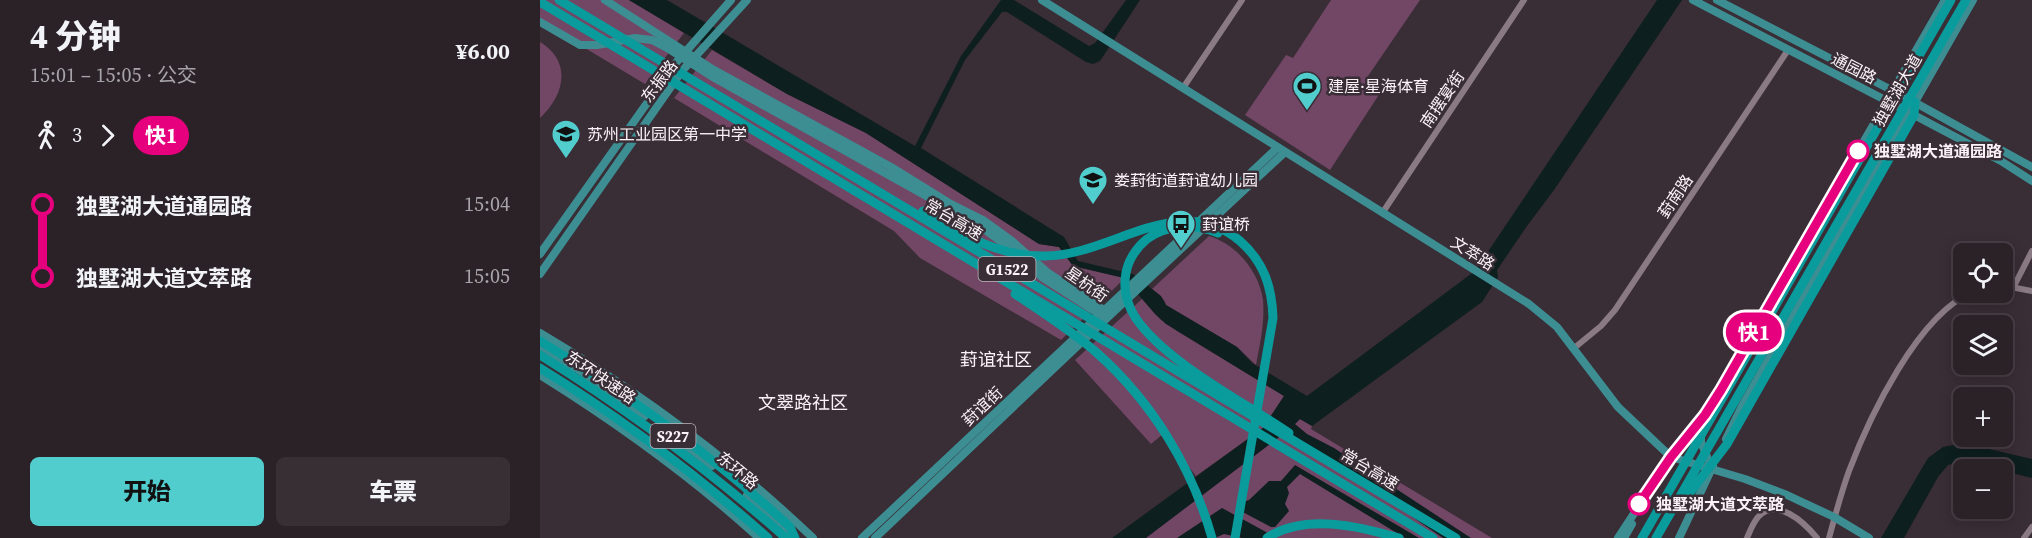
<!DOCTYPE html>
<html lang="zh">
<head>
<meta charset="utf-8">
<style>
	:root { --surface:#2b2228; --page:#372f34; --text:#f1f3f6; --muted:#a6a4a8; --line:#473f45; --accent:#52cdcd }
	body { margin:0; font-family:"Source Serif 4","Noto Sans SC",serif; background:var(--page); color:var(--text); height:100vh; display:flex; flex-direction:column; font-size:22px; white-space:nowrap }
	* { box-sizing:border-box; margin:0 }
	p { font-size:20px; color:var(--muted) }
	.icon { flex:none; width:33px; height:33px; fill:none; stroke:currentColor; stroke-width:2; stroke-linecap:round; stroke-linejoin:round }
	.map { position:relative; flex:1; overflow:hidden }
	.panel { display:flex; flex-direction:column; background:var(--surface); width:540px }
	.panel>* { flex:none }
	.badge { padding:0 12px; border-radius:20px; font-size:21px; line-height:39px }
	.fabs { position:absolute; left:1413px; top:243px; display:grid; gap:12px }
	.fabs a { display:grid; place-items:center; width:60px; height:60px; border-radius:9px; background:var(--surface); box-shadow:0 3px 15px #0003,0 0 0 2px var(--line); font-size:30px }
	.map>.badge { position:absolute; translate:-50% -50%; box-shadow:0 0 0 3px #fff }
	.legs { display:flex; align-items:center; gap:9px; height:66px; padding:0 30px; font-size:20px }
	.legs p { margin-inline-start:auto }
	.summary { display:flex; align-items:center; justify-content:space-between; height:102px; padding:0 30px }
	h1 { font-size:33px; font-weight:800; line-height:45px }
	.action { display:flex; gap:12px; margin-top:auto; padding:12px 30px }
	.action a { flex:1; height:69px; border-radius:9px; background:var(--accent); color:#111; font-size:24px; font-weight:800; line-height:69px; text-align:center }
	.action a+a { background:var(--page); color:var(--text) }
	ul { padding:0 30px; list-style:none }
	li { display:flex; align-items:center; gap:21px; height:72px; font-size:22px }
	li i { display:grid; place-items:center; width:9px; height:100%; margin:0 8px; background:currentColor }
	li i::after { content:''; width:15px; height:15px; margin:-8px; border:4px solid; border-radius:50%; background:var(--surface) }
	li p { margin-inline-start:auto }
	li:first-child i { background:linear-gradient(#0000 50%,currentColor 0) }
	li:last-child i { background:linear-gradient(currentColor 50%,#0000 0) }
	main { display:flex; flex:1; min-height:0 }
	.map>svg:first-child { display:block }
	.green { fill:#724665 }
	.water { fill:#0e1f1f }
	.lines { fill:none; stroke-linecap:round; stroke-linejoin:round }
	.minor { stroke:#897a84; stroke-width:6 }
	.major { stroke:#3d8e93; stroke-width:8 }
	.highway { stroke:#0a9c9d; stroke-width:9 }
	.line-1-casing { stroke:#fff; stroke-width:14 }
	.line-1 { stroke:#e6007e; stroke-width:9 }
	.stop-1-dot { fill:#fff; stroke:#e6007e; stroke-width:3 }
	.labels { text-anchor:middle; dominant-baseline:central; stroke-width:5; stroke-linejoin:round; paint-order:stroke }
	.shield { fill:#392d36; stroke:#c0b7bd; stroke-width:1.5 }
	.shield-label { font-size:15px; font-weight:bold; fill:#faf2f7 }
	.street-label { font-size:16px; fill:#faf2f7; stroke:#392d36 }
	.poi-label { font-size:16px; fill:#faf2f7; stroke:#392d36; text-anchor:start }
	.stop-label { font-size:16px; font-weight:bold; fill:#faf2f7; stroke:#392d36; text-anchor:start }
	.neighbourhood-label { font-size:18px; fill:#faf2f7; stroke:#392d36 }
</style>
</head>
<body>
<main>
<section class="panel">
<div class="summary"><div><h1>4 分钟</h1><p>15:01 – 15:05 · 公交</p></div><b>¥6.00</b></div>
<div class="legs"><svg class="icon" aria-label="walk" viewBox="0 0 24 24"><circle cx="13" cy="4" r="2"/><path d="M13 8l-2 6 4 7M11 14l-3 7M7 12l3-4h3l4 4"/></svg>3<svg class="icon" aria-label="forward" viewBox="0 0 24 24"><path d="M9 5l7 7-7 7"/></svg><b class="badge" style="background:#e6007e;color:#fff">快1</b></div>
<ul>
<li><i style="color:#e6007e"></i><b>独墅湖大道通园路</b><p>15:04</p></li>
<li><i style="color:#e6007e"></i><b>独墅湖大道文萃路</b><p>15:05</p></li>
</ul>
<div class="action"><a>开始</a><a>车票</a></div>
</section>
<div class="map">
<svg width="1492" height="538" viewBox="0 0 1492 538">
	<rect width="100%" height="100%" fill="#392d36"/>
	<path class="green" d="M0 0H89L144 33 105 84 0 21Z
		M791 0H880L826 79 842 90 790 170 705 115 746 55 753 58Z
		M0 42C33 62 24 96 0 118Z
		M172 50 247 94 326 133 499 244 519 247 533 266 585 278 521 340 380 258 354 231 134 98Z
		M669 236C696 244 719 271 723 300 725 322 720 344 716 365L697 347 626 305 624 300 612 289Z
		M603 298 620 319 637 331 744 396 723 428 656 476 623 434 611 444 535 360Z
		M760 419 772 426 771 429 952 538H604L747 431Z"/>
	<path class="water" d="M89 0H127L375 146 421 56 461 0H474L549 46 555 43 586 0H600L560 61 553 64 546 62 467 12H462L425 60 381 148 524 237 538 261 593 274 621 296 626 305 697 347 712 363 767 396 935 271 1117 0H1142L1014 190 987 226 957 270 958 277 942 302 772 426 760 419 755 424 767 434 794 448 931 538H903L747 431 606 538H572L723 428 744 396 626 324 615 314 584 278 533 266 519 247 499 244 326 133 247 94Z
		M1423 443 1492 459V478L1463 471 1462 470 1454 469 1423 462 1408 465 1398 477 1364 538H1341L1388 458 1403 447Z
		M755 465 879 538H865L760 474 747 487 749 493 745 504 749 511 735 527H731L697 509V504L709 500 729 481H741Z
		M682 508 726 532 728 534 726 538H702L684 534 675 538H637Z"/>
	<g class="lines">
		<path class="minor" d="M643 88 702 0
			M843 212 984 0
			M1462 288H1476L1492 291
			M1473 288 1492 251
			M1033 349 1061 326 1075 310 1248 50
			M1207 538C1210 531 1213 523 1218 517 1237 497 1264 522 1277 538
			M1289 538C1295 516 1301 493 1309 471 1329 418 1378 314 1433 292
			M1484 538 1492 527"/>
		<path class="major" d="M65 0 174 70 351 167 409 203 443 220 472 241 507 272 564 310 568 317
			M502 0 989 304 1017 327 1078 407 1131 457 1205 479 1247 495 1294 517 1329 538
			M1153 0 1374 115 1461 161 1492 181
			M1177 0 1365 97 1492 167
			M0 22 40 45H57L95 38 112 40 127 48 171 76 440 226 467 246 503 278 559 314 568 317
			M0 254 134 65 191 0
			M0 274 142 71 207 0
			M0 333C98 391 190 459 273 538
			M0 348 39 370 105 416
			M0 375C77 423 152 477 219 538
			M120 426 172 466
			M1161 434V442L1172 469
			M1186 439 1202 406 1433 0
			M207 495 254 537
			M322 538 738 147
			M335 538 568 317 745 152
			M1078 538 1131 457 1165 415 1181 390 1405 0
			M1084 538 1092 524
			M1139 538 1173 466"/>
		<path class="highway" d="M19 0 916 538
			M0 2 893 538
			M383 211C422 234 458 257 505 256 571 256 639 189 700 241 724 262 732 287 733 318L695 538
			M678 233C656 224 627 224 607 239 597 247 588 260 586 273 583 288 587 304 595 317 625 362 704 402 749 433
			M475 294C503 313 532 331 557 353 612 402 652 467 672 538
			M0 341C89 395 174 457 250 527L255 538
			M0 355C87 409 169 470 246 538
			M0 368C81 418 157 475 228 538
			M1139 507 1187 444 1374 115 1375 102
			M727 538C764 513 819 526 859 538
			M1102 538 1411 0
			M1116 538 1426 0"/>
	</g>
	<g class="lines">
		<g class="line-1-casing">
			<path id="line-1" d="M1099 504 1131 457 1165 415 1181 390 1318 151"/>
		</g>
		<use href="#line-1" class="line-1"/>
	</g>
	<defs>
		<g id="stadium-pin" transform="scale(1.5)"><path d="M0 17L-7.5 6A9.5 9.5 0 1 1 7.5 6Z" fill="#52cdcd" stroke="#392d36"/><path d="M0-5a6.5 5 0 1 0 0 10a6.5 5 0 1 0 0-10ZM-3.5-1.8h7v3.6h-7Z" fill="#111"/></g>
		<g id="school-pin" transform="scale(1.5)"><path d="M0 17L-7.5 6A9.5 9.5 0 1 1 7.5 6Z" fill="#52cdcd" stroke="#392d36"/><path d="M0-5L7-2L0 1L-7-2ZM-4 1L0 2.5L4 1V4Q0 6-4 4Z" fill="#111"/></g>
		<g id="bus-pin" transform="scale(1.5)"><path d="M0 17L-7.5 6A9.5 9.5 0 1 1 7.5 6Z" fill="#52cdcd" stroke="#392d36"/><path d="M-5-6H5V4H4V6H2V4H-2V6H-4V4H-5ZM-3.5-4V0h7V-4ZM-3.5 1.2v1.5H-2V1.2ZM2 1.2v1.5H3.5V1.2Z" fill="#111"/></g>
	</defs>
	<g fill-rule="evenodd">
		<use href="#stadium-pin" x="767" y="86"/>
		<use href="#school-pin" x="26" y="134"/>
		<use href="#school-pin" x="553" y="180"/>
		<use href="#bus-pin" x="641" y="224"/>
	</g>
	<g class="stop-1-dot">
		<circle cx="1318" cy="151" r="10"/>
		<circle cx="1099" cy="504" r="10"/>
	</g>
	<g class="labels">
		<g class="shield">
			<rect x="438.5" y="257" width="57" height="24" rx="4.5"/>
			<rect x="110.5" y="424" width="45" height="24" rx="4.5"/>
		</g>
		<g class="shield-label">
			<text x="467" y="269">G1522</text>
			<text x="133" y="436">S227</text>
		</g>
		<g class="street-label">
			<text transform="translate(1314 68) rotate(27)">通园路</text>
			<text transform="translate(119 81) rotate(-53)">东振路</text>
			<text transform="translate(1357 90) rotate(-60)">独墅湖大道</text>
			<text transform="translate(902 99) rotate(-56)">南摆宴街</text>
			<text transform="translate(1135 196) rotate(-56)">葑南路</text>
			<text transform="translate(414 219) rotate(31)">常台高速</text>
			<text transform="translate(933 253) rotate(32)">文萃路</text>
			<text transform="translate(547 284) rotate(35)">星杭街</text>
			<text transform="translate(61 377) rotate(34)">东环快速路</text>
			<text transform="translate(442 406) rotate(-43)">葑谊街</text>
			<text transform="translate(830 469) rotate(31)">常台高速</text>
			<text transform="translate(198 470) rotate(40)">东环路</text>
		</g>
		<g class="poi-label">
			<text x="788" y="86">建屋·星海体育</text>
			<text x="47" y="134">苏州工业园区第一中学</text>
			<text x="574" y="180">娄葑街道葑谊幼儿园</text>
			<text x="662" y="224">葑谊桥</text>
		</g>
		<g class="stop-label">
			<text x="1334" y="151">独墅湖大道通园路</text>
			<text x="1116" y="504">独墅湖大道文萃路</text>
		</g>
		<g class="neighbourhood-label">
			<text x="456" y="359">葑谊社区</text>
			<text x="263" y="402">文翠路社区</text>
		</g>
	</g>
</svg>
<div class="fabs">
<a><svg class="icon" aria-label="locate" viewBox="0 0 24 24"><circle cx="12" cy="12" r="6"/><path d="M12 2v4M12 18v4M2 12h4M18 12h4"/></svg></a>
<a><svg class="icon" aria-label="layers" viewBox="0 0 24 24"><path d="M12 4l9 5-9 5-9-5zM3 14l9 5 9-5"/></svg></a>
<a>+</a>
<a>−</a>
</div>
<b class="badge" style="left:1214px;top:332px;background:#e6007e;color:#fff">快1</b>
</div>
</main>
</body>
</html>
